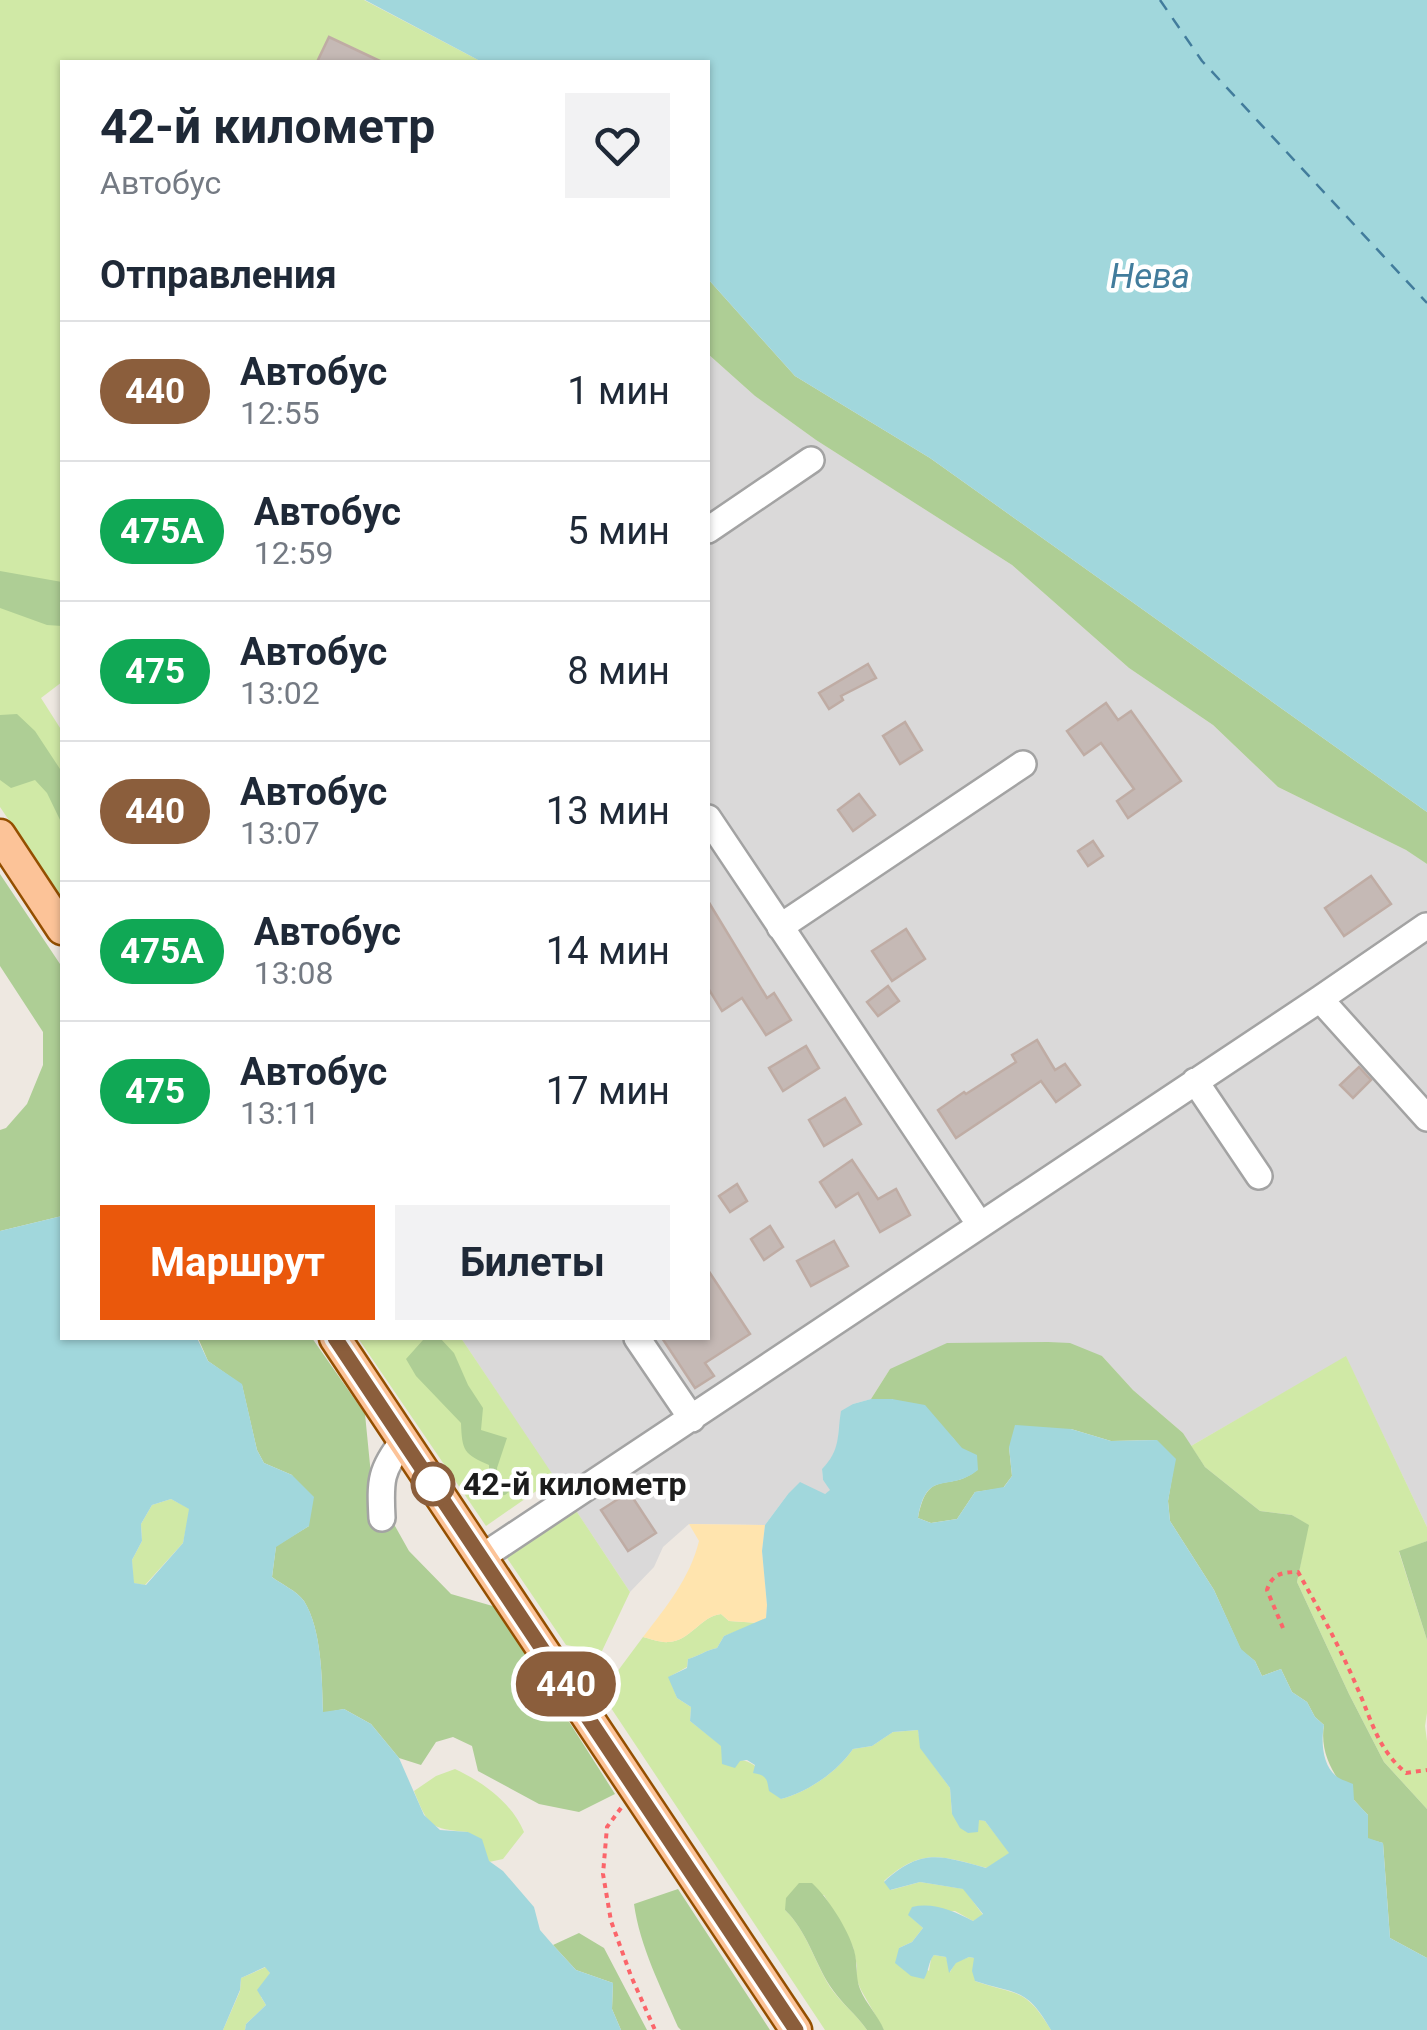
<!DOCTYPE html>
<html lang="ru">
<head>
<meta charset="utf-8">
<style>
	:root { --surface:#fff; --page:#f2f2f3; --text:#1f2937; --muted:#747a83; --line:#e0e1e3; --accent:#ea580c }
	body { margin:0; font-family:Roboto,sans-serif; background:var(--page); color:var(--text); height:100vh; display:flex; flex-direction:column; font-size:38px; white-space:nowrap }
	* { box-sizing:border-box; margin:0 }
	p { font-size:32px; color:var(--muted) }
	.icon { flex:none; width:55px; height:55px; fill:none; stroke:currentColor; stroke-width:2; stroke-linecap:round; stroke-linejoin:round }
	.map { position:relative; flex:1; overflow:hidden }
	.side { position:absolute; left:60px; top:60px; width:650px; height:1280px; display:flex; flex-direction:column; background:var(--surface); border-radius:0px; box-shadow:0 2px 8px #0004 }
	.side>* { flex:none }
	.badge { padding:0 20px; border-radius:32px; font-size:35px; line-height:65px }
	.map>.badge { position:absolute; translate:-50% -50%; box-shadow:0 0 0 5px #fff }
	h2 { padding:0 40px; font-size:38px; line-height:90px }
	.round { display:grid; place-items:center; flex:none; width:105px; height:105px; border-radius:0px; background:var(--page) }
	.overview { display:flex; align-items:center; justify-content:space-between; height:170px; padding:0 40px }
	h1 { font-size:48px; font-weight:700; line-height:75px }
	.button { display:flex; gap:20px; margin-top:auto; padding:20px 40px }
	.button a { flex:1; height:115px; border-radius:0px; background:var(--accent); color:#fff; font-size:40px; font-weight:700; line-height:115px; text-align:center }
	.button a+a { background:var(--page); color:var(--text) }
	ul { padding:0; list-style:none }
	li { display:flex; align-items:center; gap:30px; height:140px; padding:0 40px; border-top:2px solid var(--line) }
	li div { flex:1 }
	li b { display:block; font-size:38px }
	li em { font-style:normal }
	li .badge { min-width:110px; font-weight:700; text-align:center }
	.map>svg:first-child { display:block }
	.residential { fill:#dad9d9 }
	.grass { fill:#d0e9a6 }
	.forest { fill:#aece95 }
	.sand { fill:#ffe4ae }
	.water { fill:#a1d7dc; fill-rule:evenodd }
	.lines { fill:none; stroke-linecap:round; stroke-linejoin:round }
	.ferry { stroke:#427c9c; stroke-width:2.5; stroke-dasharray:12 10; stroke-linecap:butt }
	.building { fill:#c5b9b5; stroke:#bfaca4; stroke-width:2.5 }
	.minor-casing { stroke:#a3a3a3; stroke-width:30 }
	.major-casing { stroke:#944f00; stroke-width:35 }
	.path { stroke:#fb656a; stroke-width:4; stroke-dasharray:5 5; stroke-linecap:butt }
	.minor { stroke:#fff; stroke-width:25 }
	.major { stroke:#fcc398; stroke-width:30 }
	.line-casing { stroke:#fff; stroke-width:22 }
	.line { stroke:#8b5e3c; stroke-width:15 }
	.stop-dot { fill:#fff; stroke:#8b5e3c; stroke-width:5 }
	.labels { text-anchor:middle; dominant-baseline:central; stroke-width:9; stroke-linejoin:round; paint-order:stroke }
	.stop-label { font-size:32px; font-weight:bold; fill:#1c1c1c; stroke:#fff; text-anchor:start }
	.water-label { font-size:35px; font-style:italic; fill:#427c9c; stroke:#fff }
</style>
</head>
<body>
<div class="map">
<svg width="1427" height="2030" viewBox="0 0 1427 2030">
	<rect width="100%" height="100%" fill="#eee8e1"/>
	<path class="residential" d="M708 354 755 396 816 440 1012 565 1129 668 1213 725 1278 787 1406 850 1427 864V1527L1346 1357 1191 1446 1183 1433 1133 1390 1102 1356 890 1369 871 1399 853 1404 839 1427 838 1444 834 1457 822 1469 823 1480 831 1490 825 1494H788L765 1525 689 1524 663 1547 654 1567 630 1592 461 1338H708Z"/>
	<path class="grass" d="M0 0H364L482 62H62V682L41 698 62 731V899L0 807Z
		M358 1338H461L555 1478 486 1526Z
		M1346 1356 1427 1527V1541L1399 1552 1427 1640V1713L1425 1726 1427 1741V1809L1384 1762 1349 1694 1297 1582 1308 1525 1292 1515 1260 1511 1205 1467 1191 1446Z
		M171 1499 190 1509 183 1543 145 1585 133 1583 132 1560 142 1541 141 1524 152 1505Z
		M575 1509 630 1592 602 1651 589 1658 577 1647 566 1645 505 1555Z
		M721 1614 729 1621 759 1623 724 1636 717 1648C706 1650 699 1656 688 1659L687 1667 669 1677 677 1698 691 1707 690 1721 740 1760C760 1762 770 1783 781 1799 808 1792 837 1772 853 1749L872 1746 893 1732 918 1730 921 1748 950 1788 952 1814 985 1821 1010 1853 987 1868C942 1856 922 1847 884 1881L891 1890 920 1882 964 1889 983 1915 973 1921 955 1911 909 1915 923 1928 912 1942 899 1948 929 1971 931 1959 934 1955 946 1957 950 1972 956 1962 969 1957 974 1958 975 1981C1018 1996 1025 1987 1051 2030H884L861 1990 856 1978 857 1966 853 1947 824 1895 785 1910C807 1931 814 1961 830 1987 841 2003 856 2014 867 2030H825L611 1708 609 1688 614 1676 643 1637C651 1639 661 1643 669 1642 690 1641 701 1616 721 1614Z
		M455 1769C483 1782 512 1803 524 1832L503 1859 489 1862 468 1832C430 1829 428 1826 414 1791L436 1776Z
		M266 1967 270 1973 261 1997 266 2005 246 2024 245 2030H223L240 1991 241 1978Z"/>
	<path class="forest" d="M708 279 795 376 930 458 1427 812V864L1406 850 1278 787 1213 725 1129 668 1012 565 816 440 755 396 708 354Z
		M0 571 62 582V626L47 625 0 608Z
		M17 714 35 731 62 772V824L47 793 35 780 11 788 0 780V715Z
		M0 874 62 967V1216L0 1231V1130L6 1128 27 1104 43 1065V1032L0 966Z
		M198 1338H312L365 1414 372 1485 409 1551 451 1594 496 1607 615 1794 579 1812 539 1804 478 1771 472 1746 453 1737 436 1742 421 1765 399 1758 371 1724 344 1709 323 1713C322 1680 322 1630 304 1601 297 1591 281 1584 272 1577L276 1546 309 1526 292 1475 264 1463 257 1450 242 1385 208 1361Z
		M422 1338H440L454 1353 468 1385 483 1408 481 1430 507 1438 497 1468 498 1481 514 1488 505 1495 492 1496 480 1486 479 1481 489 1476V1465C464 1454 462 1451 461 1423L416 1376 406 1359 423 1340Z
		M1048 1342 1070 1343 1102 1356 1133 1390 1183 1433 1205 1467 1260 1511 1292 1515 1309 1525 1297 1582 1349 1694 1384 1762 1427 1809V1958L1390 1938 1383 1843 1368 1839V1815C1344 1790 1318 1761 1324 1725L1315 1717 1307 1702 1292 1692 1281 1669 1262 1676 1255 1661 1241 1650 1214 1590 1170 1521 1168 1501 1175 1459 1156 1440 1111 1441 1071 1429 1009 1447 1012 1476 1003 1488 975 1492 957 1519 931 1523 918 1518C928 1466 948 1494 977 1470L953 1438 892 1399H871L890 1369 947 1343Z
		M1427 1541V1640L1399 1551Z
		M799 1883H812C828 1898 848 1929 854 1950 858 1963 855 1976 860 1989 866 2004 878 2015 884 2030H867C856 2014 841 2003 830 1986 814 1961 807 1931 785 1910L786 1898Z
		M678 1889 770 2030H681L678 2027C661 1987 640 1947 634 1904Z
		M579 1933 604 1948 647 2030H621L612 2009 613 1983 576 1970 553 1945Z"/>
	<path class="sand" d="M689 1524 765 1525 762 1551 767 1605 766 1618 759 1623 729 1621 721 1614C701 1616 690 1641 669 1642 661 1643 651 1639 643 1637 666 1607 690 1578 699 1541Z"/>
	<path class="water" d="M365 0H1427V812L930 458 795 376 708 279V62H482Z
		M62 1216V1338H197L208 1361 242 1384 257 1450 264 1463 292 1475 314 1497 309 1526 276 1547 272 1577C281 1584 297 1591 304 1601 322 1629 322 1680 323 1712L344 1709 371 1724 399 1758 424 1815 440 1830 468 1832 482 1839 489 1861 503 1871 534 1907 540 1930 553 1945 576 1970 613 1983 612 2009 621 2030H245L246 2024 266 2005 257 1990 270 1973 265 1967 241 1978 240 1990 223 2030H0V1231ZM171 1499 189 1509 183 1543 146 1585 134 1583 132 1560 142 1541 141 1524 152 1505Z
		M871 1399H892L925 1405 962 1448 977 1455 978 1470C948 1494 927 1467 918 1518L931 1523 957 1519 975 1492 1004 1487 1012 1476 1009 1447 1015 1425 1071 1429 1111 1441 1157 1440 1176 1459 1168 1501 1170 1521 1214 1590 1241 1649 1255 1661 1262 1676 1281 1669 1292 1692 1307 1702 1315 1717 1324 1725C1321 1741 1322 1764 1336 1776 1341 1780 1347 1781 1353 1784L1354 1800 1368 1815V1838L1383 1843 1390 1938 1427 1958V2030H1051C1026 1987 1018 1995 975 1981L972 1971 974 1958 969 1957 956 1963 949 1973 946 1957 934 1955C928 1962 929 1971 924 1979L911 1976 895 1963 899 1948 912 1942 923 1928 908 1915 912 1907C933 1902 954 1911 973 1921L983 1914 963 1889 920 1882 890 1890 884 1882C922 1847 941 1856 986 1868L1009 1853 985 1821 979 1820 978 1832 968 1833 960 1828 952 1814 950 1788 920 1748 918 1730 893 1732 872 1746 853 1749C837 1772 808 1792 781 1799L769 1791C767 1778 766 1775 753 1773L755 1765 747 1760 740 1761 735 1768 722 1764 721 1746 690 1721 691 1707 677 1698 668 1677 687 1668 688 1659C699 1656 706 1650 717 1648L724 1636 766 1618 767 1605 762 1551 765 1525 788 1494 800 1482 825 1494 830 1490 823 1480 822 1469C841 1450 837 1435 841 1411L853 1404Z"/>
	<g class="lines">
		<path class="ferry" d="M1160 0 1202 61 1427 303"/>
	</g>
	<path class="building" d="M329 37 382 62H317Z
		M868 664 876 678 841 696 843 700 829 709 819 693Z
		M1106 703 1118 720 1131 711 1181 781 1128 818 1117 801 1134 789 1101 743 1084 755 1067 731Z
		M905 722 922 750 900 764 883 736Z
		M859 794 875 815 853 831 838 810Z
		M1093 841 1103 856 1088 866 1078 851Z
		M1371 876 1391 904 1344 936 1325 908Z
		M708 901 767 998 774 993 791 1020 766 1035 742 998 722 1011 708 988Z
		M906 929 925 959 892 981 872 951Z
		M888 986 899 1001 878 1016 867 1002Z
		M1037 1040 1055 1070 1065 1064 1080 1085 1056 1102 1041 1081 956 1138 938 1110 964 1092 966 1094 1016 1062 1012 1055Z
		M806 1046 819 1068 783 1091 769 1068Z
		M1359 1067 1371 1080 1353 1098 1340 1085Z
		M845 1098 861 1124 824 1146 809 1120Z
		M852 1160 878 1199 896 1189 910 1215 880 1232 858 1193 836 1207 820 1182Z
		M737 1184 747 1201 730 1212 719 1196Z
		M770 1226 783 1247 764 1260 751 1239Z
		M834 1241 848 1266 811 1286 797 1261Z
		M708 1270 750 1334 705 1363 714 1376 695 1388 662 1338H708Z
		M629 1492 656 1533 628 1551 601 1510Z"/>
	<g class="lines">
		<g class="minor-casing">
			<path id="minor" d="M708 530 811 460
				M708 818 980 1225
				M780 927 1023 764
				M1320 999 1427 1118
				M1195 1081 1259 1176
				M637 1338 692 1419
				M382 1518C380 1481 380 1470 404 1440
				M482 1557 1320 999 1426 926"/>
		</g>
		<g class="major-casing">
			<path id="major" d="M0 835 62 929
				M335 1338 796 2030"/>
		</g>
		<path class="path" d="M1283 1628 1267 1590C1272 1574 1282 1572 1298 1572 1320 1611 1342 1651 1359 1692 1373 1724 1378 1749 1406 1773L1427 1770
			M621 1808 607 1827 603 1874 611 1921 631 1976 655 2030"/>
		<use href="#minor" class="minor"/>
		<use href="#major" class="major"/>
	</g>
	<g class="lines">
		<g class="line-casing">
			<path id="line" d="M335 1338 796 2030"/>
		</g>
		<use href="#line" class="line"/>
	</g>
	<circle class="stop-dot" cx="433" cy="1484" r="20"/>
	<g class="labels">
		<g class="stop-label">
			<text x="463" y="1484">42-й километр</text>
		</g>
		<g class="water-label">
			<text x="1150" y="276">Нева</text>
		</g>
	</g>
</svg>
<b class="badge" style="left:566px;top:1684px;background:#8b5e3c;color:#fff">440</b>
<section class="side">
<div class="overview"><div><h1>42-й километр</h1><p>Автобус</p></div><a class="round"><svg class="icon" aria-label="heart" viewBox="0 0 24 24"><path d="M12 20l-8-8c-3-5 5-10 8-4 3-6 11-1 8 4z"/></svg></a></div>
<h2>Отправления</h2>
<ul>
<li><span class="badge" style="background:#8b5e3c;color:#fff">440</span><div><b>Автобус</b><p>12:55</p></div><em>1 мин</em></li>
<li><span class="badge" style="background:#10a855;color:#fff">475А</span><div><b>Автобус</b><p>12:59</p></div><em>5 мин</em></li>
<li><span class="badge" style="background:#10a855;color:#fff">475</span><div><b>Автобус</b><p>13:02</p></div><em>8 мин</em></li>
<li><span class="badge" style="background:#8b5e3c;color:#fff">440</span><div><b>Автобус</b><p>13:07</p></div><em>13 мин</em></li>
<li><span class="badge" style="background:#10a855;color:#fff">475А</span><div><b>Автобус</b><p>13:08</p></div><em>14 мин</em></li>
<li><span class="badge" style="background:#10a855;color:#fff">475</span><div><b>Автобус</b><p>13:11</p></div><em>17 мин</em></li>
</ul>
<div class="button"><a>Маршрут</a><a>Билеты</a></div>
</section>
</div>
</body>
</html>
